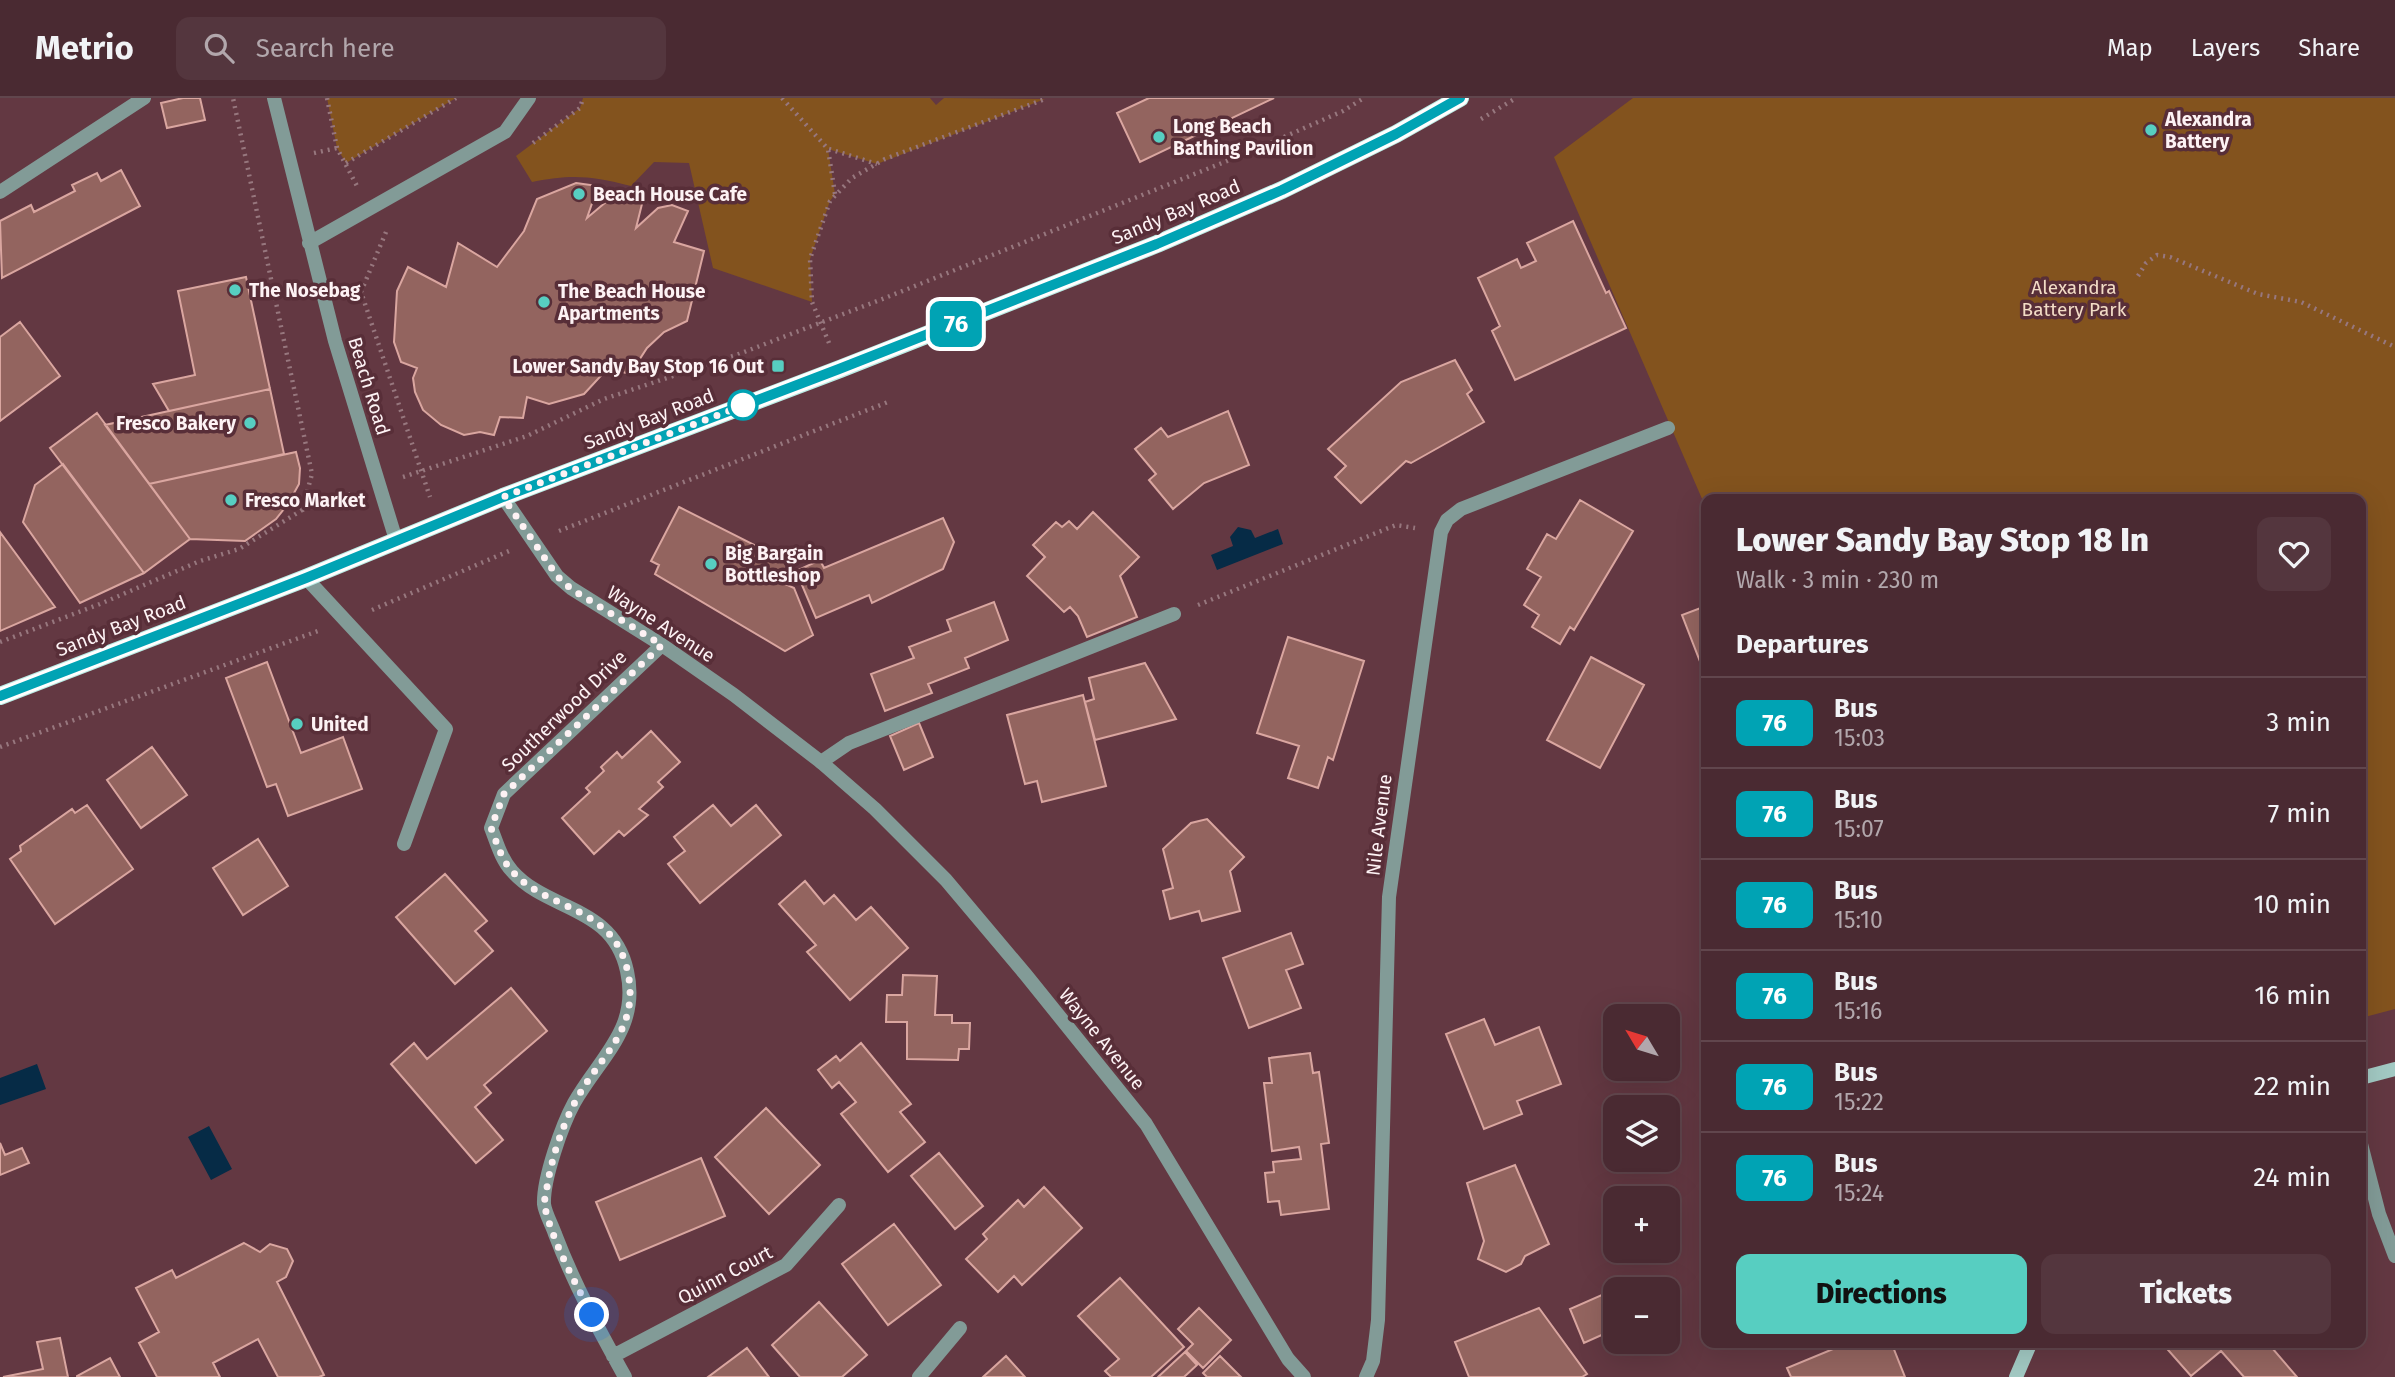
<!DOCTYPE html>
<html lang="en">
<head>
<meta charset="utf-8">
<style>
	:root { --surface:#4a2a32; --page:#54363e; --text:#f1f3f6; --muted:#b2a7ac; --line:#61464d; --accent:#57cec1 }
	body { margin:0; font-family:"Fira Sans",sans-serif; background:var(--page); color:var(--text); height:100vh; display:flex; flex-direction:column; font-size:26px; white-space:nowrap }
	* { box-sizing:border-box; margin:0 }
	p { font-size:23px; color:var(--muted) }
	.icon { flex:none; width:38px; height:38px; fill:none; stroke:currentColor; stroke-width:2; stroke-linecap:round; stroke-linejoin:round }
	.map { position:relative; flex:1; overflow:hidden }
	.drawer { position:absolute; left:1701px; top:396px; width:665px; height:854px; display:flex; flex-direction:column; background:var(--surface); border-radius:14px; box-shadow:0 7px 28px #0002,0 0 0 2px var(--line) }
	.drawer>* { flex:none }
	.badge { padding:0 14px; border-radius:10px; font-size:24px; line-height:46px }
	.needle { width:46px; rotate:308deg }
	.controls { position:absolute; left:1603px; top:906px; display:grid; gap:14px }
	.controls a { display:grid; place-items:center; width:77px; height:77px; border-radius:14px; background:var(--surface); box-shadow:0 7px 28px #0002,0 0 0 2px var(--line); font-size:35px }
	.you { position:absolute; width:35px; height:35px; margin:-18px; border:5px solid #fff; border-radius:50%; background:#1a73e8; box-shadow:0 0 0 10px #1a73e833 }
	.map>.badge { position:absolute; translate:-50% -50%; box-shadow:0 0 0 4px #fff }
	h2 { padding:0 35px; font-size:26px; line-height:63px }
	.round { display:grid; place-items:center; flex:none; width:74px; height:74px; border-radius:14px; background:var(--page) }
	.headline { display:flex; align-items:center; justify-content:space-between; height:119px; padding:0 35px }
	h1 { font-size:33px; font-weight:800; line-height:52px }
	.cta { display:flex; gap:14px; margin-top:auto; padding:14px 35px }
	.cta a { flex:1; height:80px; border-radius:14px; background:var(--accent); color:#111; font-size:28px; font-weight:800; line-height:80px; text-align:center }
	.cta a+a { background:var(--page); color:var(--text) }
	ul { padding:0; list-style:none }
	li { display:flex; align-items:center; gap:21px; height:91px; padding:0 35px; border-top:2px solid var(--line) }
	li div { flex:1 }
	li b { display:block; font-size:26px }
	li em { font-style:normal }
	li .badge { min-width:77px; font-weight:700; text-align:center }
	header { display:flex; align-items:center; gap:42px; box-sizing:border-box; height:98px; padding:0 35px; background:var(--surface); border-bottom:2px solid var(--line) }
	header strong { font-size:33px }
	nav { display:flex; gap:38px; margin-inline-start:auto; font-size:24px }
	.search { width:490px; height:63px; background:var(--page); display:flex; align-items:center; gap:18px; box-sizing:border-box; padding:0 24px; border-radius:14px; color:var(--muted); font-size:26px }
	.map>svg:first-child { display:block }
	.green { fill:#83531e }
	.water { fill:#062b46 }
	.building { fill:#93645f; stroke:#daa6a0; stroke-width:2 }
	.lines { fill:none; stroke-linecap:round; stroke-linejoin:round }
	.path { stroke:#97777e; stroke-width:4.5; stroke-dasharray:2 5; stroke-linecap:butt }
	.lane { stroke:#829b97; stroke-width:14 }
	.street { stroke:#829b97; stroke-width:14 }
	.secondary { stroke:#a2c9c3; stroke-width:14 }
	.primary { stroke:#baede6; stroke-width:18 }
	.line-casing { stroke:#fff; stroke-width:16 }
	.line { stroke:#00a3b4; stroke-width:10 }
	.walk { stroke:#fdf2f4; stroke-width:7; stroke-dasharray:0 12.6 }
	.poi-dot { fill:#57cec1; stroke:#582e38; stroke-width:2.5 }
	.stop-dot { fill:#fff; stroke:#00a3b4; stroke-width:3.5 }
	.labels { text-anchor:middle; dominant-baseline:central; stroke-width:7; stroke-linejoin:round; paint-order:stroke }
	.poi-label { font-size:19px; font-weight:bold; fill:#fdf2f4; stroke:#582e38; text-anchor:start }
	.street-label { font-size:19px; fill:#fdf2f4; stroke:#582e38 }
	.park-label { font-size:19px; fill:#f2dcc6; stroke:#582e38 }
</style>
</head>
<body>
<header>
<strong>Metrio</strong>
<div class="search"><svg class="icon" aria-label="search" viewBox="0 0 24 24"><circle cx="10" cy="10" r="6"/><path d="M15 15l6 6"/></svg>Search here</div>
<nav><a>Map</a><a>Layers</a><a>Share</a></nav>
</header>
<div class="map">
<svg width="2395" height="1279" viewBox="0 0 2395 1279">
	<rect width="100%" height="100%" fill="#633842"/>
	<path class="green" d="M327 0H456L346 65 337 50Z
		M583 0H930L936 7 944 0 1045 1 877 66 828 51 835 96 830 103 810 161 812 204 713 170 689 65 654 64 631 88C591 78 572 76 532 84L516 58 580 10Z
		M1633 0H2395V911L2361 920V401H1706V410L1554 59Z"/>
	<path class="water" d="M1238 429 1251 432 1255 440 1278 431 1283 446 1217 472 1211 457 1233 448 1230 439Z
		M37 966 46 991 0 1007V980Z
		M209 1028 232 1071 211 1082 188 1039Z"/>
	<path class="building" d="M183 0H200L205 22 167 30 161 5Z
		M1149 0H1274L1140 64 1117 15Z
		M121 72 140 108 2 180 0 123 31 107 34 114 75 93 72 87 97 75 101 83Z
		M576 85 598 88 587 120 606 104 630 97 644 98 636 130 658 110 672 107 688 113 674 144 704 153 687 223 664 234 647 250 630 276 608 270 584 296 549 306 527 299 523 320 500 319 494 337 480 334 464 337 441 327 423 312 415 294 413 280 417 270 401 264 394 244 397 193 408 169 446 189 458 145 497 169 524 133 537 101Z
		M1573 123 1606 195 1609 193 1626 230 1515 282 1492 233 1500 228 1478 180 1517 161 1521 170 1536 163 1527 145Z
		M246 179 270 291 169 313 153 286 195 277 178 193Z
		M20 224 60 278 0 323V239Z
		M1455 262 1472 292 1467 296 1484 324 1411 365 1406 363 1361 405 1335 379 1346 368 1328 351 1401 284Z
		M270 291 284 356 149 386 105 327Z
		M1228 313 1249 367 1204 385 1173 411 1149 382 1156 376 1135 351 1161 330 1168 339Z
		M97 315 190 441 144 475 50 350Z
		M296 354 300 370 299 386 288 406 276 421 245 443 190 441 149 386Z
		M63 366 144 475 80 505 23 424 35 387Z
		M1580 402 1633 433 1574 532 1570 529 1560 546 1532 529 1539 517 1524 507 1541 479 1527 471 1547 436 1556 441Z
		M679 409 792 466 783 485 794 490 813 537 785 553 655 476 659 467 651 463Z
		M1093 414 1139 459 1120 478 1137 519 1087 539 1078 518 1070 509 1064 514 1027 478 1045 459 1033 447 1056 424 1062 429 1069 423 1077 431Z
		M943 420 954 444 943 471 872 505 869 497 816 520 796 473 820 462 824 470Z
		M0 434 55 509 0 533Z
		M994 504 1008 542 965 560 969 570 928 586 932 595 885 613 871 576 914 560 909 549 951 533 947 522Z
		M1706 508V579L1682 517Z
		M1288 539 1364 563 1333 662 1328 659 1318 690 1288 680 1299 648 1257 635Z
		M1591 559 1644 587 1600 670 1547 642Z
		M267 564 301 655 343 639 362 691 288 718 276 686 267 689 226 580Z
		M1145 565 1176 621 1095 642 1085 604 1094 601 1089 580Z
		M1083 597 1106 688 1042 704 1037 683 1025 686 1007 617Z
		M919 625 933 659 904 672 890 638Z
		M651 633 680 664 658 684 663 689 639 711 648 717 624 738 619 733 594 756 562 720 590 694 586 690 604 673 601 669 617 654 622 660Z
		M152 649 187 697 141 730 107 682Z
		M87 707 133 771 55 826 10 761 21 753 20 748 72 711 75 715Z
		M713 707 731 728 756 707 781 737 700 805 668 766 685 753 674 739Z
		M1207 721 1244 759 1230 773 1240 813 1202 823 1199 813 1170 821 1163 793 1173 790 1163 751 1191 725Z
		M258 741 288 788 243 817 213 770Z
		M445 776 487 823 475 833 493 853 455 886 396 819Z
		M805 783 824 806 834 797 856 822 871 809 908 850 850 902 807 854 816 847 779 806Z
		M1291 835 1303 866 1286 872 1301 910 1249 930 1223 860Z
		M903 877 937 878 935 917H952V925H970L969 951H959L958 962 907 961V924H886L887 897H902Z
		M511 890 547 933 484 987 491 995 475 1009 503 1042 476 1065 391 966 414 945 427 961Z
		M1484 921 1495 947 1539 929 1561 986 1517 1003 1522 1016 1484 1031 1446 936Z
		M861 945 911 1006 900 1014 925 1044 888 1074 841 1016 856 1004 839 984 832 990 818 972 836 958 840 963Z
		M1310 955 1313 975 1319 974 1329 1045 1321 1046 1329 1111 1281 1117 1279 1103 1268 1104 1265 1075 1274 1074 1273 1064 1301 1061 1299 1049 1272 1053 1264 985H1272L1269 960Z
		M766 1010 820 1067 769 1116 715 1059Z
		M0 1045 5 1057 22 1050 29 1065 0 1077Z
		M939 1055 983 1108 955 1131 911 1078Z
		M701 1060 725 1118 620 1162 596 1104Z
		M1515 1067 1549 1146 1525 1158 1521 1166 1506 1174 1478 1161 1484 1143 1467 1085Z
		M1044 1089 1082 1130 1022 1187 1014 1178 998 1194 966 1161 987 1141 983 1136 1018 1102 1024 1109Z
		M894 1126 941 1187 888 1227 842 1166Z
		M244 1145 260 1154 270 1146 287 1151 293 1163 286 1179 277 1184 324 1277 319 1279H278L258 1241 213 1265 220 1279H157L139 1245 159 1234 136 1190 172 1172 176 1180Z
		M1120 1180 1184 1249 1151 1279H1111L1105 1273 1119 1261 1078 1218Z
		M1604 1196 1615 1223V1231L1584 1245 1570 1211Z
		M819 1204 867 1257 842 1279H800L772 1247Z
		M1199 1210 1231 1242 1203 1270 1186 1253 1193 1246 1178 1231Z
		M1539 1210 1587 1276 1582 1279H1469L1455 1244Z
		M60 1240 68 1279H3L43 1271 37 1244Z
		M1850 1244H1891L1905 1279H1791L1787 1270Z
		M2161 1244H2267L2297 1279H2244L2221 1253 2191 1278Z
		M747 1250 769 1279H708Z
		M1185 1254 1197 1267 1184 1279H1158Z
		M1006 1258 1025 1279H983Z
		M1220 1258 1241 1279H1207L1203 1275Z
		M110 1260 120 1279H77V1278Z"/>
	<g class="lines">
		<path class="path" d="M327 0 337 50 357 88
			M782 0 828 51 835 96
			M1481 21 1516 0
			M533 45 580 10 583 0
			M829 51 877 66
			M314 55 337 50
			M346 65 456 0
			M386 134 361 194 430 399
			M2138 178 2146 165 2157 157 2170 159 2258 196 2301 204 2395 249
			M829 245 812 204 810 161 830 103 852 80 885 61 1045 1
			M403 379 527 338 604 301 739 256 885 200 1252 53 1343 13 1364 0
			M302 412 354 395
			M559 433 888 304
			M1198 507 1396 427 1415 430
			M372 512 509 453
			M0 544 100 506 200 463 239 451 302 412 312 376 233 0
			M0 649 318 533"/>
		<path class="lane" d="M0 94 144 0
			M306 480 446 631 404 746
			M821 664 849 645 1174 516"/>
		<path class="street" d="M274 0 335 243 396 442
			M309 145 505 34 529 0
			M503 399 557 478 571 490 662 547 734 597 821 664 875 711 946 782 1026 877 1146 1026 1288 1261 1304 1279
			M2361 1046 2379 1116 2395 1158
			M613 1258 786 1167 839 1107
			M625 1279C599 1232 574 1186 555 1136 552 1127 545 1115 544 1106 543 1081 562 1027 574 1005 600 959 640 931 627 873 613 807 548 814 512 773 501 761 497 745 491 730L504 696 662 547
			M919 1279 960 1230
			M1366 1279 1373 1263 1378 1222 1389 799 1441 434 1447 422 1461 411 1668 330"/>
		<path class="secondary" d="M2361 980 2395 971
			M2016 1279 2031 1244"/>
		<path class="primary" d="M0 598 306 480 503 399 840 271 1157 146 1282 92 1396 36 1460 0"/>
	</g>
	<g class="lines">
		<g class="line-casing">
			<path id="line" d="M0 598 306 480 503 399 839 271 1157 146 1282 92 1396 36 1460 0"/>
		</g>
		<use href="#line" class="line"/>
		<path class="walk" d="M592 1217C575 1184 554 1147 545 1110 543 1101 548 1088 549 1078 554 1054 562 1030 573 1008 597 959 640 935 628 875 614 806 548 814 512 773 501 761 497 745 491 730L504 696 662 547 571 491 557 478 503 399 750 305 743 307"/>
	</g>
	<g class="poi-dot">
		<circle cx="2151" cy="32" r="7"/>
		<circle cx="1159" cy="39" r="7"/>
		<circle cx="579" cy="96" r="7"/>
		<circle cx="235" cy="192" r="7"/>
		<circle cx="544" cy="204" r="7"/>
		<rect x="771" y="261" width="14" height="14" rx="3.5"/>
		<circle cx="250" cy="325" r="7"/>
		<circle cx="231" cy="402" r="7"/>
		<circle cx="711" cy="466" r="7"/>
		<circle cx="297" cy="626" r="7"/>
	</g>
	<circle class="stop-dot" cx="743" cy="307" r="14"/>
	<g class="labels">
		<g class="poi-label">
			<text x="2165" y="21">Alexandra<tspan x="2165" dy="22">Battery</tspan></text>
			<text x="1173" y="28">Long Beach<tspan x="1173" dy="22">Bathing Pavilion</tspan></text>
			<text x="593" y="96">Beach House Cafe</text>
			<text x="249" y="192">The Nosebag</text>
			<text x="558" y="193">The Beach House<tspan x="558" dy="22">Apartments</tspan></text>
			<text x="764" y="268" text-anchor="end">Lower Sandy Bay Stop 16 Out</text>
			<text x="236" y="325" text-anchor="end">Fresco Bakery</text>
			<text x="245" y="402">Fresco Market</text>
			<text x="725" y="455">Big Bargain<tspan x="725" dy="22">Bottleshop</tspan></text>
			<text x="311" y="626">United</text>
		</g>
		<g class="street-label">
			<text transform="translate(1176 114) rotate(-23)">Sandy Bay Road</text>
			<text transform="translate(369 288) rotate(73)">Beach Road</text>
			<text transform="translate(649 321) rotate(-21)">Sandy Bay Road</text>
			<text transform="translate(661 526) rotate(33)">Wayne Avenue</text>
			<text transform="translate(121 528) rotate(-21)">Sandy Bay Road</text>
			<text transform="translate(564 613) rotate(-44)">Southerwood Drive</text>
			<text transform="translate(1379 727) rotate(-83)">Nile Avenue</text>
			<text transform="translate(1102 941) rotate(51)">Wayne Avenue</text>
			<text transform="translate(725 1177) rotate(-28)">Quinn Court</text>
		</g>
		<g class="park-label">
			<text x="2074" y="189">Alexandra<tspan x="2074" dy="22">Battery Park</tspan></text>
		</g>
	</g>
</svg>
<div class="controls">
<a><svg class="needle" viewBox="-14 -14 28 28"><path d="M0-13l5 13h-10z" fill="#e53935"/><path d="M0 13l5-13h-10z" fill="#b2a7ac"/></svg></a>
<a><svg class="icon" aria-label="layers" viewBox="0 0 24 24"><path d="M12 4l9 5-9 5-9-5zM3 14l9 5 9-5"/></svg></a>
<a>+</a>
<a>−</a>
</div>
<div class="you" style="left:592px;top:1217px"></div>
<b class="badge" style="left:956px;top:226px;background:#00a3b4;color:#fff">76</b>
<section class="drawer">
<div class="headline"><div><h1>Lower Sandy Bay Stop 18 In</h1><p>Walk · 3 min · 230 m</p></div><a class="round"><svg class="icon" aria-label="heart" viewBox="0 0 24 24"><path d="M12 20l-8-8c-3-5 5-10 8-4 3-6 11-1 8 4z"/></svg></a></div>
<h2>Departures</h2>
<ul>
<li><span class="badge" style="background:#00a3b4;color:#fff">76</span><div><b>Bus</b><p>15:03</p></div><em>3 min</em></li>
<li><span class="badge" style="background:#00a3b4;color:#fff">76</span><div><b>Bus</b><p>15:07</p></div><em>7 min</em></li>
<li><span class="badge" style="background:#00a3b4;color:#fff">76</span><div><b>Bus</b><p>15:10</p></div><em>10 min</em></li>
<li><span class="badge" style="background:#00a3b4;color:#fff">76</span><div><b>Bus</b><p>15:16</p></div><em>16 min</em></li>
<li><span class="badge" style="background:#00a3b4;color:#fff">76</span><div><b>Bus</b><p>15:22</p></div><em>22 min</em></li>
<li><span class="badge" style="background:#00a3b4;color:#fff">76</span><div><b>Bus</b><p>15:24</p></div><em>24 min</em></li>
</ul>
<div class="cta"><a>Directions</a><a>Tickets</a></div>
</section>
</div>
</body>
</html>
